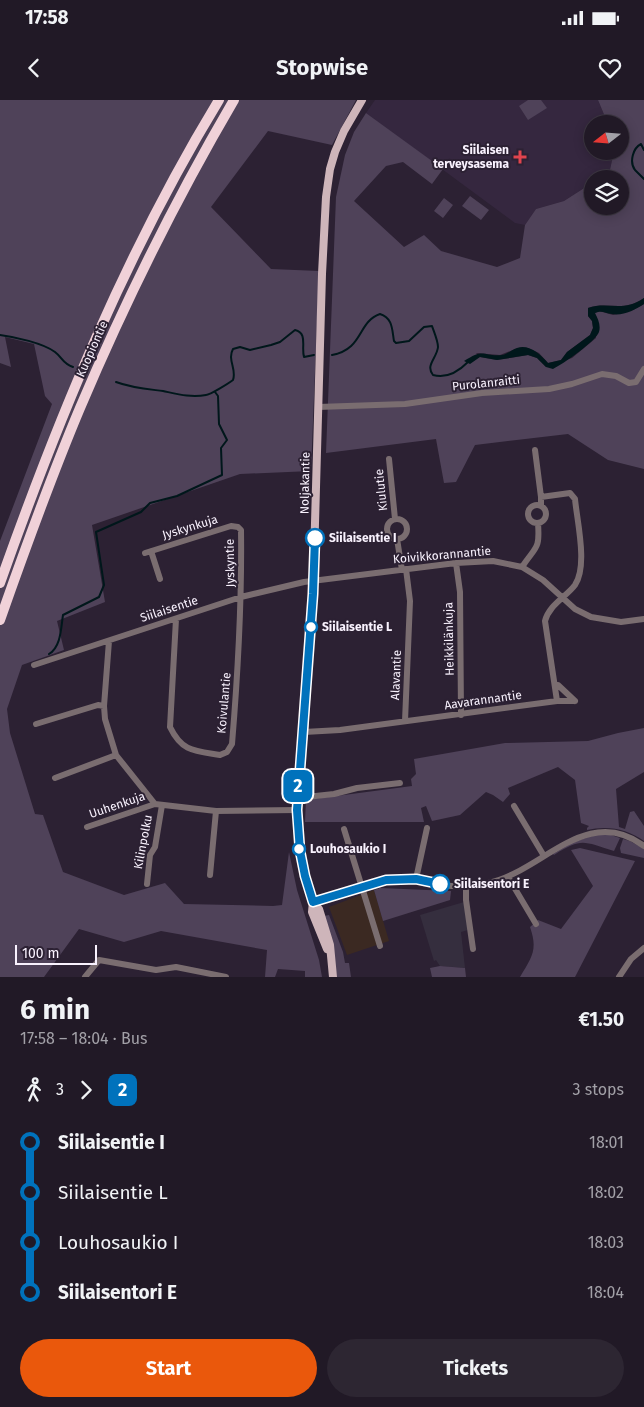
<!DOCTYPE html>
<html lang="en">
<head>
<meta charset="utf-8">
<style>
	:root { --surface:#211926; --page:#2d2632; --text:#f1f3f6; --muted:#a2a0a7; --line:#3e3843; --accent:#ea580c }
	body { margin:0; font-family:"Fira Sans",sans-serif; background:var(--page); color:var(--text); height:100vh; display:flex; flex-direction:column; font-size:19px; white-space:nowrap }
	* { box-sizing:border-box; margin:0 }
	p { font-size:16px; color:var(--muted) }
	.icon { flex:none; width:28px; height:28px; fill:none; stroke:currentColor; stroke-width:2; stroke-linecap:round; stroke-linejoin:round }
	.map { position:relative; height:877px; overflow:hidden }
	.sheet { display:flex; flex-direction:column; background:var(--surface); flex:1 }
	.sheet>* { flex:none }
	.badge { padding:0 10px; border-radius:8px; font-size:18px; line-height:32px }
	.needle { width:32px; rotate:253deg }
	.controls { position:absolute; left:584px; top:15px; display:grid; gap:10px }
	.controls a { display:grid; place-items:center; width:45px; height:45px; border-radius:50%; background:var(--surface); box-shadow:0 2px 12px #0003,0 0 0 1px var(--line); font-size:25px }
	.scale { position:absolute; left:15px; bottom:12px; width:82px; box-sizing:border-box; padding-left:5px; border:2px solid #f9f2fe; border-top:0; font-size:14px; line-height:18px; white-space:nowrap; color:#f9f2fe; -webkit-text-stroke:4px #2c2133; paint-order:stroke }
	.map>.badge { position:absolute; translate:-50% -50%; box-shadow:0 0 0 2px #fff }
	.legs { display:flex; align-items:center; gap:8px; height:55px; padding:0 20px; font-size:16px }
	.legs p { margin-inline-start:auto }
	.headline { display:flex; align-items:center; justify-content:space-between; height:85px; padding:0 20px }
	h1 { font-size:28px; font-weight:700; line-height:38px }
	.primary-button { display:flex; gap:10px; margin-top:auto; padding:10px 20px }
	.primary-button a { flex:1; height:58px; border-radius:30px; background:var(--accent); color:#fff; font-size:20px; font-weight:700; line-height:58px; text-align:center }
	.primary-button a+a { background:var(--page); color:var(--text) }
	ul { padding:0 20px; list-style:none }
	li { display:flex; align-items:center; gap:18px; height:50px; font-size:19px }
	li i { display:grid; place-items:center; width:8px; height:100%; margin:0 6px; background:currentColor }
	li i::after { content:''; width:12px; height:12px; margin:-6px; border:4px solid; border-radius:50%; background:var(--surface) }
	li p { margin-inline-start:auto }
	li:first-child i { background:linear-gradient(#0000 50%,currentColor 0) }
	li:last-child i { background:linear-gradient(currentColor 50%,#0000 0) }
	.status { display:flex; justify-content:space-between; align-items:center; height:35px; padding:0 25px; background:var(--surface); direction:ltr }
	.status svg { height:14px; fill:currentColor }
	header { display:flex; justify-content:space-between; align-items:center; height:65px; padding:0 20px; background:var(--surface); font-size:22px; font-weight:700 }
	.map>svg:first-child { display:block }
	.commercial { fill:#3b2922 }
	.built { fill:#35273f }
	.education { fill:#352e3e }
	.green { fill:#4f4259 }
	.water { fill:#00171b }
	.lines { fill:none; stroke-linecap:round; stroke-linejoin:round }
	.stream { stroke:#00171b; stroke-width:2 }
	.minor { stroke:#7a6d70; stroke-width:6 }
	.major { stroke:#ceb5ba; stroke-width:8 }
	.highway { stroke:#f0d1d8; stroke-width:10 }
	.line-1-casing { stroke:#fff; stroke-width:11 }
	.line-1 { stroke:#0072bc; stroke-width:8 }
	.health-dot { fill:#e0444e; stroke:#2c2133; stroke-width:2 }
	.stop-1-dot { fill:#fff; stroke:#0072bc; stroke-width:2.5 }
	.labels { text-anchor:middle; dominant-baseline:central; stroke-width:4; stroke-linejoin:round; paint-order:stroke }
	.poi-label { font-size:12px; font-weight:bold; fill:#f9f2fe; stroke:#2c2133; text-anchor:end }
	.street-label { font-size:12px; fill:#f9f2fe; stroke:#2c2133 }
	.stop-label { font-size:12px; font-weight:bold; fill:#f9f2fe; stroke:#2c2133; text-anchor:start }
</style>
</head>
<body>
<div class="status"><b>17:58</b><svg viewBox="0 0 49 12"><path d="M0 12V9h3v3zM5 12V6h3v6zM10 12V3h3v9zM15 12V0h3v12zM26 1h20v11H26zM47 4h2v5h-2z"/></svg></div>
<header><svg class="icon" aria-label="back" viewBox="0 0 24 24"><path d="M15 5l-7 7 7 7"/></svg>Stopwise<svg class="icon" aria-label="heart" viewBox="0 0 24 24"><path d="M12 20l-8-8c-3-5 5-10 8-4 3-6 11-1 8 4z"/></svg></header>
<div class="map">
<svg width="644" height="877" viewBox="0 0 644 877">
	<rect width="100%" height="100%" fill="#2c2133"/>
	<path class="commercial" d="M374 790 389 841 347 855 329 807Z"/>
	<path class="built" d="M375 0H598L608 24H592V51H614L608 79H592V83L564 101 536 109 525 125 515 123 366 13Z"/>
	<path class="education" d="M464 802 468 830 461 832 465 868 440 866 436 860 434 861 420 815Z"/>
	<path class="green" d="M0 0H356L332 45 268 31 211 107 271 169 319 171 311 371 240 374 92 425 105 502 57 521 64 550 22 565 7 609 10 633 35 714 43 715 63 772 124 795 165 783 184 804 273 806 282 805 289 752 297 790 319 860 322 877H305V871L278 869 275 877H265L267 850 161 831 124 842 79 829 44 877H0V441L52 304 45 296 34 244 5 237 11 267 0 263Z
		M528 0H541L547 8 528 20 519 6Z
		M598 0H644V198C623 213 608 201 588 208V216L592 221 593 228 590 235 567 252 561 260 548 263 539 253 528 248H518L500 255 476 253 480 257 497 260 528 255 537 258 546 267 572 258 596 238 595 213 599 211 613 215 633 210 644 204V369L608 360 568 334 475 345 456 382 444 383 436 339 326 353 336 97 345 55 354 32 366 13 443 69 432 84 403 62 386 66 354 101 404 147 424 135 441 151 497 167 520 158 525 125 536 109 564 101 592 83V106H620V79H608L614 51H620V24H608Z
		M470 96 489 110 481 120 462 106Z
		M444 98 453 105 443 118 434 111Z
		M644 628V672L616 689 619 727 625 729 630 712 634 711 644 726V741C628 729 607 725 587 730V728L589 726 581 723 575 680 558 667 508 688 510 694 503 702 493 695 486 692 460 715 432 721 426 706 421 708 424 722H305L306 700 412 686 411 679 416 674 414 659 505 643 588 641 618 633Z
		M594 735H611L620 738 614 751C583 742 583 737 554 755L553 754 572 743Z
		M623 739 630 741 644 749V758L621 753 620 748Z
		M580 748 635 761 575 877H520C532 857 538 850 530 827L538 820 561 829 593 786 571 750Z
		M380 788 451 791 450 800 383 821 374 790Z
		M329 815 343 852 345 863H349L351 877H337L324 816Z
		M440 866 465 868 466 877H432L430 868Z"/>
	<path class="water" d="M644 198V204C635 210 623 216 612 214 605 213 602 210 595 213 598 219 601 225 599 232 596 241 563 264 553 269L546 267 537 258 528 255 497 260 480 257 470 264 464 261C485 247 483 257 502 255 508 254 511 250 517 248 529 244 540 254 548 263L561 260 567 252 590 235 593 228 592 221 588 216V208C608 201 623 213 644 198Z"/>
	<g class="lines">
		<path class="stream" d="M644 50 641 44C633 48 629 62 635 70 638 73 641 76 644 79
			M0 235C15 237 43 243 55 252 63 258 62 263 73 267
			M332 255C364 249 357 222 380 214 393 218 392 230 394 241L396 243 409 241 424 227 432 226C434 232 438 241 438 247 437 258 425 265 433 275 447 279 458 272 468 262
			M116 282C132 288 147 289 163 291 177 294 191 298 206 295 210 295 229 283 233 280 237 269 227 260 233 249L240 247 250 250 271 245 280 242 295 230C308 233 301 247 304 257L314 255
			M49 554C61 547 61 528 63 515L99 497 104 485 96 432 141 412 150 403 177 396 222 375 221 348 227 340 219 324 218 296 215 292"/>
		<path class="minor" d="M318 307 405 304 482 293 549 289 572 284 602 274 616 276 629 283 636 282 644 269
			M535 350 541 397
			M389 359 395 419
			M528 414a9 9 0 1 1 18 0a9 9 0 1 1-18 0Z
			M387 429a10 10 0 1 1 20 0a10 10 0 1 1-20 0Z
			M397 439 402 470
			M151 451 160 479
			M145 453 231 426 238 427 241 430C242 502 238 572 232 644L227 652 220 655C195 651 182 652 170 627L176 519
			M456 463 460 492 461 615
			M522 467C536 446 540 450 538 423
			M109 541 104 606 105 619 116 655 155 704 216 711 297 710
			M34 565 241 497 304 482 456 463 493 461 522 467 543 480 575 509 591 517 621 522 644 519
			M555 585H558L575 601
			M557 601H575
			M405 621 410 501 406 469
			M36 624 98 605 104 606
			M304 632 340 630 557 601 545 521C549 505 566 497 575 485 588 466 577 421 575 399L570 393 541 397V406
			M55 678 116 655
			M297 698 334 694 357 688 400 683
			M514 706 544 756
			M87 727 155 704
			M344 729 380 846
			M210 775 216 711
			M508 777 536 824
			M416 779 427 728
			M147 784 150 755 155 747 162 705
			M466 786V800L473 849
			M313 802C345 792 375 779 409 779 420 779 431 783 442 785 458 787 473 787 488 783 542 772 586 703 644 746
			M85 877 99 860 156 870 176 867 226 877
			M619 877 631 859 644 848"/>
		<path class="major" d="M313 802 312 812 327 849
			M333 877 330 845 319 809 313 802 309 790 302 763 298 736 297 698 304 632 313 494 322 174 326 97 330 69 335 52 344 31 362 0"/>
		<path class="highway" d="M0 483C59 316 127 151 219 0
			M0 520C25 449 51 377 80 308 125 202 176 99 234 0"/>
	</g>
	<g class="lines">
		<g class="line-1-casing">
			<path id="line-1" d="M315 438 313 494 297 710 300 751 305 776 313 802 386 780 416 779 440 784"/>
		</g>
		<use href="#line-1" class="line-1"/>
	</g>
	<path class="health-dot" d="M517.5 49.5h5v5h5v5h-5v5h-5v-5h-5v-5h5z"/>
	<g class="stop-1-dot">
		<circle cx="315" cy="438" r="9"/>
		<circle cx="311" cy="527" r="6"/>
		<circle cx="299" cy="749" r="6"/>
		<circle cx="440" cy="784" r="9"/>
	</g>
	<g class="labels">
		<g class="poi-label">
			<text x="509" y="50">Siilaisen<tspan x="509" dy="14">terveysasema</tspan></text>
		</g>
		<g class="street-label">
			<text transform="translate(92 249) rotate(-66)">Kuopiontie</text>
			<text transform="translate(486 283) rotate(-6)">Purolanraitti</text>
			<text transform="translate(305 383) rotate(-89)">Noljakantie</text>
			<text transform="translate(381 390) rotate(-96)">Kiulutie</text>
			<text transform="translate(190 427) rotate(-17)">Jyskynkuja</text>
			<text transform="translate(442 455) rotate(-5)">Koivikkorannantie</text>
			<text transform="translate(230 463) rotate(-91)">Jyskyntie</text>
			<text transform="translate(169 509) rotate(-18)">Siilaisentie</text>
			<text transform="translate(449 539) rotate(-91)">Heikkilänkuja</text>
			<text transform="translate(396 575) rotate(-88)">Alavantie</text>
			<text transform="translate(483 600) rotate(-8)">Aavarannantie</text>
			<text transform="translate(224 603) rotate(-85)">Koivulantie</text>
			<text transform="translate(117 705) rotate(-19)">Uuhenkuja</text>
			<text transform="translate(143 742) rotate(-79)">Kilinpolku</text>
		</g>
		<g class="stop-label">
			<text x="329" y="438">Siilaisentie I</text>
			<text x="322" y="527">Siilaisentie L</text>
			<text x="310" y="749">Louhosaukio I</text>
			<text x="454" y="784">Siilaisentori E</text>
		</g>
	</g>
</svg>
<div class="controls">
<a><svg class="needle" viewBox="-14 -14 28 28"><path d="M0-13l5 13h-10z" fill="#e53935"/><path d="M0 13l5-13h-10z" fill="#a2a0a7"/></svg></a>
<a><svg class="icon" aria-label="layers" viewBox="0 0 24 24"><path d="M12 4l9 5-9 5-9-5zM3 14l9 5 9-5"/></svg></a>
</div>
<div class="scale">100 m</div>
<b class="badge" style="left:298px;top:686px;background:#0072bc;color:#fff">2</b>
</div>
<section class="sheet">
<div class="headline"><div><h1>6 min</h1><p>17:58 – 18:04 · Bus</p></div><b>€1.50</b></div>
<div class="legs"><svg class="icon" aria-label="walk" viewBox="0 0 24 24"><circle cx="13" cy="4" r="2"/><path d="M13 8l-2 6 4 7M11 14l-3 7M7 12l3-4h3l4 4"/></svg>3<svg class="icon" aria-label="forward" viewBox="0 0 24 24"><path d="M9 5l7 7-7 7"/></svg><b class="badge" style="background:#0072bc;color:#fff">2</b><p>3 stops</p></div>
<ul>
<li><i style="color:#0072bc"></i><b>Siilaisentie I</b><p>18:01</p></li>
<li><i style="color:#0072bc"></i><span>Siilaisentie L</span><p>18:02</p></li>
<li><i style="color:#0072bc"></i><span>Louhosaukio I</span><p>18:03</p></li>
<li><i style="color:#0072bc"></i><b>Siilaisentori E</b><p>18:04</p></li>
</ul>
<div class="primary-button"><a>Start</a><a>Tickets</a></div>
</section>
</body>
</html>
